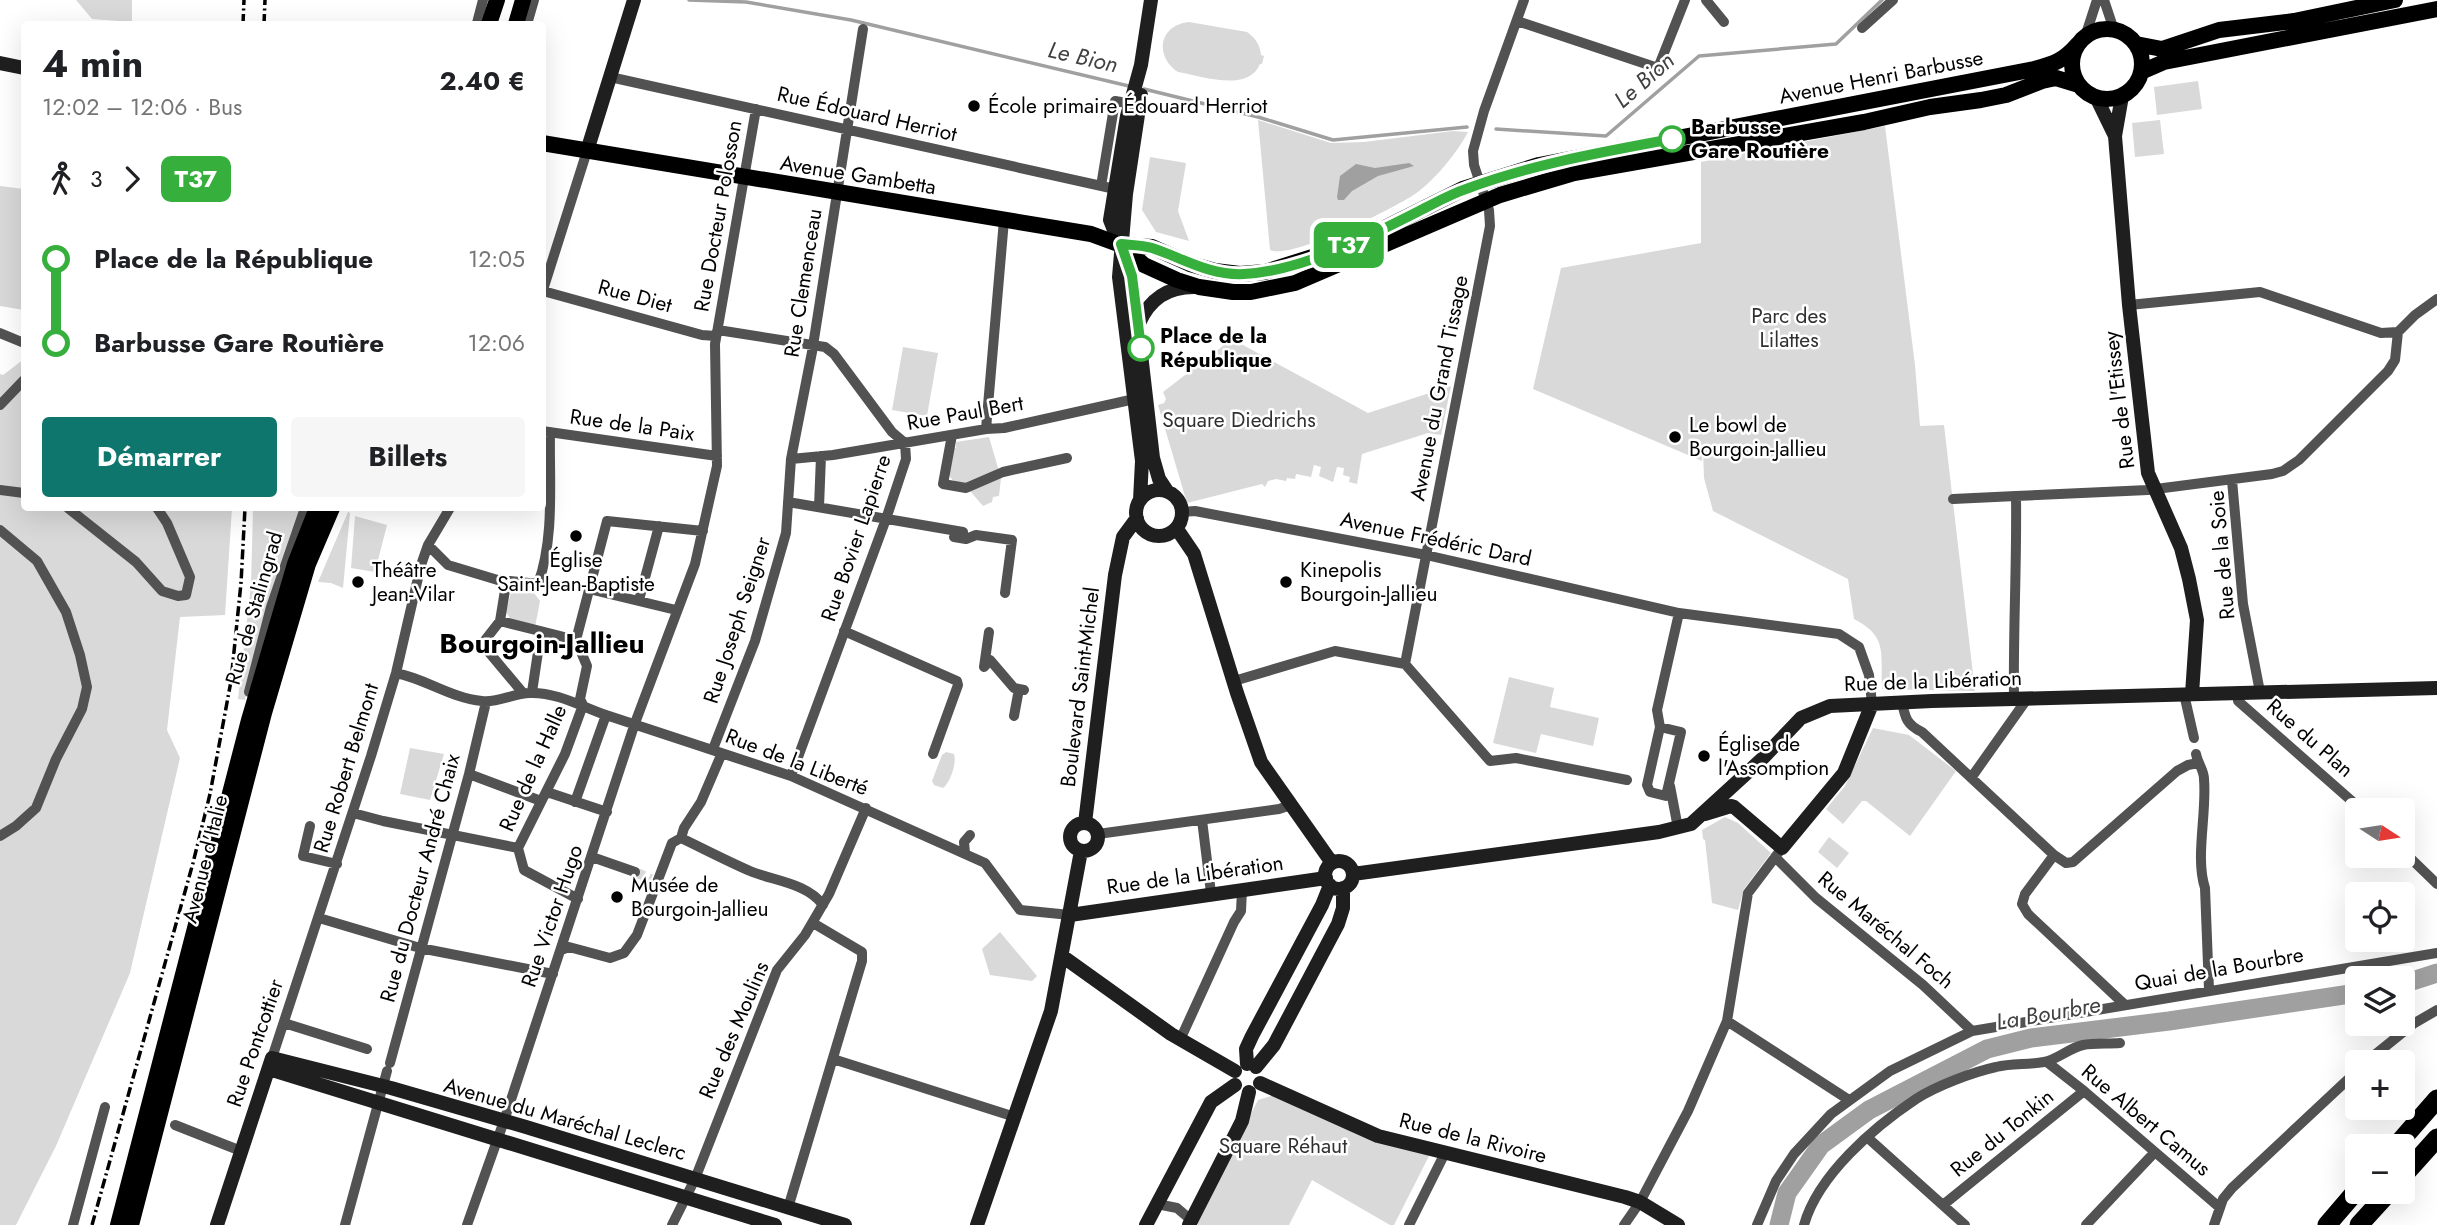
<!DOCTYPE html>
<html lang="fr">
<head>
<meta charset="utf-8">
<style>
	:root { --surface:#fff; --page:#f6f6f6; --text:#202124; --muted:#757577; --accent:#0f766e }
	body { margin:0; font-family:Jost,sans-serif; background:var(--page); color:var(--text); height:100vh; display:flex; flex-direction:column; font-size:26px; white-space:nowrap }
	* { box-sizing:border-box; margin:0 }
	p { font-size:23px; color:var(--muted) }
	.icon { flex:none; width:38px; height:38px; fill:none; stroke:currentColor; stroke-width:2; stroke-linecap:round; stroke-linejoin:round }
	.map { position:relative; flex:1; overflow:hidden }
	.side { position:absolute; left:21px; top:21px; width:525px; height:490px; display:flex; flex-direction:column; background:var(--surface); border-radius:7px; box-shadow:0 7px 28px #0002 }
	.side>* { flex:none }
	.badge { padding:0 14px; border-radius:10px; font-size:24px; line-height:46px }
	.needle { width:46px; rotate:102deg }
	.tools { position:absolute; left:2345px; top:798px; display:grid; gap:14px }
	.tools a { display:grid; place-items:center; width:70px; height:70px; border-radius:7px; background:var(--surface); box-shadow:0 7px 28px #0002; font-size:35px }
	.map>.badge { position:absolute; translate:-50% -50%; box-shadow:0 0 0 4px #fff }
	.legs { display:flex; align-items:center; gap:10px; height:77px; padding:0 21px; font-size:23px }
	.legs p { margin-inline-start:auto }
	.headline { display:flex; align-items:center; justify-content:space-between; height:119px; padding:0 21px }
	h1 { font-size:38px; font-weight:700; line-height:52px }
	.cta { display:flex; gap:14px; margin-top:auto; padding:14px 21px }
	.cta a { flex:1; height:80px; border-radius:7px; background:var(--accent); color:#fff; font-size:28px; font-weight:700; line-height:80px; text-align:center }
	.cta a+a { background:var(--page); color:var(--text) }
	ul { padding:0 21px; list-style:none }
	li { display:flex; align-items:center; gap:24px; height:84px; font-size:26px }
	li i { display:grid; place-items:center; width:10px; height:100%; margin:0 9px; background:currentColor }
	li i::after { content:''; width:18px; height:18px; margin:-9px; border:5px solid; border-radius:50%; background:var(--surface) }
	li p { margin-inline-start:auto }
	li:first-child i { background:linear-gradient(#0000 50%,currentColor 0) }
	li:last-child i { background:linear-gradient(currentColor 50%,#0000 0) }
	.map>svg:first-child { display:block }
	.green { fill:#d9d9d9 }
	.water { fill:#a0a0a0 }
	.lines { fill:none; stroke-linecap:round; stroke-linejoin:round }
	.stream { stroke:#a0a0a0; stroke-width:3.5 }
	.river { stroke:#a0a0a0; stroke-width:19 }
	.street-tunnel { stroke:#d9d9d9; stroke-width:10; stroke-dasharray:10 5; stroke-linecap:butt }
	.street { stroke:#525252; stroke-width:10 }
	.secondary { stroke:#1f1f1f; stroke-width:14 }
	.primary { stroke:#000; stroke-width:16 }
	.highway { stroke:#000; stroke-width:19 }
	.rail { stroke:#000; stroke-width:3.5; stroke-dasharray:10 3.5 2 3.5; stroke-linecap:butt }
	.line-1-casing { stroke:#fff; stroke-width:16 }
	.line-1 { stroke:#36af3d; stroke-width:10 }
	.poi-dot { fill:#000; stroke:#fff; stroke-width:2.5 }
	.stop-1-dot { fill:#fff; stroke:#36af3d; stroke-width:3.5 }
	.labels { text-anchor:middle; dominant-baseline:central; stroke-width:5; stroke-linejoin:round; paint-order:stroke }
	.street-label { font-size:21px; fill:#000; stroke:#fff }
	.poi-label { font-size:21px; fill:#000; stroke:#fff; text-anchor:start }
	.stop-label { font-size:21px; font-weight:bold; fill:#000; stroke:#fff; text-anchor:start }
	.park-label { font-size:21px; fill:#303030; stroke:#fff }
	.water-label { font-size:23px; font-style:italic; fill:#414141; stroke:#fff }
	.district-label { font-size:28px; font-weight:bold; fill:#000; stroke:#fff }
</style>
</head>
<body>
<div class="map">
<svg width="2437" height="1225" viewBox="0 0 2437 1225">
	<rect width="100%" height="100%" fill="#fff"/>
	<path class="green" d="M76 0H132V22L92 19Z
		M1189 22 1247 32C1255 38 1260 44 1261 55L1264 56 1262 64H1260C1248 93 1202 76 1178 72 1154 56 1159 25 1189 22Z
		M2198 81 2202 109 2157 115 2154 87Z
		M1258 120 1331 143 1364 142 1453 131 1468 132C1457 153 1434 181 1415 194 1393 209 1291 260 1270 250Z
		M2160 120 2164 154 2135 157 2132 123Z
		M1885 126 1915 365 1920 426 1944 425 1975 691 1882 689C1880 654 1889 637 1854 619L1848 579 1713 511 1704 478 1703 449 1702 461 1533 389 1561 268 1701 243V162Z
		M1150 157 1186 163 1178 211 1189 241 1156 232 1142 210Z
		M0 186 24 189V310L0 306Z
		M1232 339 1368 413 1451 386 1441 435 1428 433 1362 454 1357 484 1349 482 1350 477 1343 475 1344 468 1337 467 1333 482 1319 476 1321 467 1314 465 1311 477 1296 474 1295 479 1287 478 1286 481 1276 479 1268 481 1265 487 1262 484 1187 503 1158 405 1164 403 1166 399 1163 392Z
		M903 347 938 353 927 416 892 410Z
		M24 359V508H232L225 615 180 617 167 730 180 758 130 973 56 1146 16 1225H0V374L3 375Z
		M989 437 1001 478 999 496 993 497 992 502 983 506 970 491 955 483 948 474 952 447 956 448V442Z
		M253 508H301L251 671 245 700 238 699 251 585Z
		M348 512 350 513 343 588 331 583 318 582Z
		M355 516 387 525 375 572 351 568Z
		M512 588 534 593 540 601 535 627 511 620 506 612Z
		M1509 677 1554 688 1550 707 1599 718 1593 746 1541 734 1536 753 1493 743Z
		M1873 728 1909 735 1956 771 1910 836 1866 801H1862L1843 824 1826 809 1845 786Z
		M410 748 444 754 430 800 400 794Z
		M946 752 954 754C957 763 950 783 943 788L934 785 932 781 942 755Z
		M1725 817 1738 823 1771 853 1744 889 1738 910 1712 903 1705 840 1703 839 1702 830Z
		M1829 837 1849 853 1837 868 1818 852Z
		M1000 932 1037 976 1032 981 990 975 982 949Z
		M1274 1095 1430 1154 1394 1225H1390L1312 1180 1289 1225H1198L1196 1222 1258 1100Z"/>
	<path class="water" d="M1409 163 1414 166 1378 176 1352 191 1344 200H1338L1337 197 1340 176 1356 164 1375 168Z"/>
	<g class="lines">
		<path class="stream" d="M689 0 746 2 851 20 1133 87
			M1144 89 1258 117 1333 140 1467 127
			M1496 129 1606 136 1699 56 1836 44 1882 0"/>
		<path class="river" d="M2403 984 2437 973
			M1779 1225 1787 1193 1821 1145 1869 1110 1987 1049 2031 1038 2169 1021 2357 993"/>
		<path class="street-tunnel" d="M635 872 651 879"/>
		<path class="street" d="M1706 0 1724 22
			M2104 0 2114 30
			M1517 21 1658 68 1685 0
			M479 24 477 23 483 0
			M527 24 534 0
			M1862 28 1893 0
			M2085 37 2097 0
			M610 77 1115 189
			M1101 186 1115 101 1127 103 1132 99
			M543 291 702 335 716 336
			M542 293 587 151
			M2129 305 2260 292 2381 333 2398 332 2415 315 2437 299
			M718 330 825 347 834 354 892 432 905 443 906 459 886 519 791 776
			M0 333 24 343
			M0 405 24 380
			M986 429 1004 220
			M542 431 717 456
			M952 435 943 484 966 488 1003 472 1067 458
			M791 459 833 455 986 429 1004 428 1139 398
			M2232 480 2243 604 2260 692
			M0 490 24 493
			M2016 496 2148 490 2272 474 2283 471 2299 460 2388 371 2395 360 2398 332
			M1953 499 2016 496C2017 564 2013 631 2014 699
			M788 502 963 532
			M819 507 821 456
			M68 508 136 562 162 591 178 596 186 595 190 577 167 523 157 508
			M1182 512 1195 511 1426 555 1679 613 1839 634 1859 647 1869 675 1872 704
			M0 530 37 561 66 612 80 655 87 687 82 709 56 759 36 808 16 826 0 836
			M954 537 966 539 976 535 1012 540 1005 593
			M428 545 448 565 501 581 506 584
			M506 584 500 621 576 640 607 521 703 531
			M506 584 510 581 538 584C555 537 549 481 550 432
			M589 589 676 610
			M639 600 659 526
			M500 621 482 644 523 693
			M844 631 957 681 958 685 933 754
			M989 632 984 667 990 660 1014 688 1024 690
			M1405 664 1490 226 1489 210 1474 165 1473 151 1484 111 1524 0
			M396 673C426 679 451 698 482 701 498 703 514 693 530 693 557 692 582 707 606 715L791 776 985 863 1020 910 1070 915
			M1234 681 1335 651 1405 664 1490 761 1516 758 1627 780
			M249 692 271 607 305 508
			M532 692 541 632
			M2237 693 2238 701 2362 810
			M2184 694 2194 738
			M1902 702C1905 718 1907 725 1922 732L2054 855 2066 863 2073 862 2177 771 2188 765 2198 763
			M1014 716 1019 689
			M1660 727 1681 732 1666 796 1650 792 1647 785 1660 727 1657 710 1679 613
			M713 749 755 641 786 533 791 459 812 352 863 29
			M2196 754C2198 764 2204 770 2204 779 2207 813 2195 858 2205 888L2209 990
			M469 774 541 801
			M1971 778 2027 699
			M1670 786 1678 828
			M546 794 550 793 607 812
			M575 802 606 715
			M353 813 383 821 518 848
			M1202 820 1211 893
			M310 826 303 856 337 864
			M1098 834 1279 809 1291 805
			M681 838C704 849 727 861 750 871 774 881 807 883 823 905
			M518 848 565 754 583 705 580 699 587 666 576 640
			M518 848 524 870 578 899
			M2403 851 2437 884
			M965 853 964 842 970 835
			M2054 855 2025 894 2022 904 2028 914 2124 1004
			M592 857 635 872
			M1775 857 1816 898 1923 985 1972 1031
			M319 918 420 948 553 974
			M561 950 569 947 610 958 624 953 637 935 672 843 681 838 684 828 701 802 722 753
			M1727 1021 1849 1100
			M284 1023 367 1049
			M1180 1040 1234 922 1241 911 1242 890
			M272 1058 371 756 396 673 421 565 428 545 450 508
			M833 1059 1015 1117
			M2047 1062 2084 1091 2219 1207
			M2366 1062 2413 1024 2437 1010
			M390 1063 469 774 486 702
			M175 1125 241 1151
			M1868 1138 1965 1225
			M1157 1204 1177 1208 1191 1220
			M1943 1205 2084 1091
			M788 1208 862 961V952L813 923
			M73 1225 105 1107
			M345 1225 387 1071
			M467 1225 504 1121 635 723 695 564 717 466 715 344 756 109
			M672 1225 695 1179 777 970 805 935 829 894 866 808
			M1409 1225 1445 1153
			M1624 1225 1640 1202 1688 1111 1727 1021 1748 893 1782 848
			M1757 1225 1776 1181 1794 1154 1831 1114 1890 1071 1972 1031 2437 953
			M1804 1225C1818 1175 1874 1127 1916 1099 1936 1086 1973 1072 1996 1067 2012 1063 2027 1065 2044 1062 2057 1060 2069 1048 2083 1045 2094 1043 2108 1044 2120 1043
			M2086 1225 2154 1153
			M2214 1225 2223 1199 2232 1188 2357 1071"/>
		<path class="secondary" d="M1151 0 1141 65 1127 116 1110 220 1132 276 1153 458 1159 479 1167 491
			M0 63 24 68
			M2122 96 2115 136 2129 305 2148 473 2181 548 2189 579 2197 620 2192 694
			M2096 97 2115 136
			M587 151 634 0
			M1139 323C1150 299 1167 287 1194 287
			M1136 513a23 23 0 1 1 46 0a23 23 0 1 1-46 0Z
			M1140 500 1142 461 1119 277 1126 194 1141 95
			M1177 529 1194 554 1237 693 1261 762 1332 863
			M1705 814 1731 806 1734 807 1782 848 1844 773 1872 704
			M1085 823 1115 575 1123 537 1137 518
			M1070 837a14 14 0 1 1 28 0a14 14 0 1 1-28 0Z
			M1325 875a14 14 0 1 1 28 0a14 14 0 1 1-28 0Z
			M1353 874 1659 832 1691 824 1761 760 1801 718 1830 706 1932 701 2437 688
			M1070 915 1326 878
			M1062 956 1171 1034 1235 1071
			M1247 1064 1246 1049 1252 1036 1322 905 1330 885
			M1256 1067 1274 1045 1338 924 1343 908V888
			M269 1069 775 1225
			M1260 1083 1378 1136 1625 1197 1640 1202 1678 1225
			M217 1225 272 1058 391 1088 526 1127 845 1225
			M977 1225 1051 1011 1081 851
			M1146 1225 1211 1102 1235 1085
			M1189 1225 1242 1121 1249 1092"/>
		<path class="primary" d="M489 24 497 0
			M516 24 523 0
			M2072 64a35 35 0 1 1 70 0a35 35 0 1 1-70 0Z
			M2136 44 2162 49 2219 30 2294 21 2395 0
			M2141 72 2164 62 2437 9
			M542 143 1091 234 1121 245 1152 247 1190 264 1215 271 1240 274 1265 272 1353 244 1463 189 1539 165 2034 69C2055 64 2064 60 2078 44
			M1121 245 1144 265 1177 280 1199 287 1233 292H1251L1295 283 1500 195 1574 173 1864 122 1930 107 1981 100 2006 95 2042 81 2056 78 2079 85
			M118 1225 249 720 295 564 317 508
			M131 1225 264 713 308 564 332 508"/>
		<path class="highway" d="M2396 1146 2437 1099
			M2403 1176 2437 1138
			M2327 1225 2357 1190
			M2359 1225 2389 1192"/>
		<path class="rail" d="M243 24 244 0
			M264 24 265 0
			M92 1225 193 863 210 794 231 681 241 583 245 508"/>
	</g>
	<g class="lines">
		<g class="line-1-casing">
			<path id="line-1" d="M1141 348 1132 276 1121 244C1131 245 1143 245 1152 248 1183 258 1210 276 1244 274 1303 271 1370 236 1423 209 1437 202 1451 194 1466 189 1533 164 1602 152 1672 139"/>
		</g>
		<use href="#line-1" class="line-1"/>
	</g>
	<g class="poi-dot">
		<circle cx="974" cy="106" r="7"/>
		<circle cx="1675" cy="437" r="7"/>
		<circle cx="576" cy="536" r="7"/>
		<circle cx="358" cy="582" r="7"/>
		<circle cx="1286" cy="582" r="7"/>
		<circle cx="1704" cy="756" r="7"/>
		<circle cx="617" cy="897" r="7"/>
	</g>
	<g class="stop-1-dot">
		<circle cx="1672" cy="139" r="12"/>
		<circle cx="1141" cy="348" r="12"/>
	</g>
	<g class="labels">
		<g class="street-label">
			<text transform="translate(1881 77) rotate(-11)">Avenue Henri Barbusse</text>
			<text transform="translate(867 114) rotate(13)">Rue Édouard Herriot</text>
			<text transform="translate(858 175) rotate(9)">Avenue Gambetta</text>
			<text transform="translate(718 216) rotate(-80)">Rue Docteur Polosson</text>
			<text transform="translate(803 283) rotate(-81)">Rue Clemenceau</text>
			<text transform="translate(635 296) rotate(15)">Rue Diet</text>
			<text transform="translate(1439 388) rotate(-79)">Avenue du Grand Tissage</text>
			<text transform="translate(2119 400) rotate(-97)">Rue de l'Etissey</text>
			<text transform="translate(965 413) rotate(-10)">Rue Paul Bert</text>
			<text transform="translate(632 425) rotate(8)">Rue de la Paix</text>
			<text transform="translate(856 538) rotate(-71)">Rue Bovier Lapierre</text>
			<text transform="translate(1436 539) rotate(12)">Avenue Frédéric Dard</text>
			<text transform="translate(2222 555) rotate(-95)">Rue de la Soie</text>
			<text transform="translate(254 608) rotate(-74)">Rue de Stalingrad</text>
			<text transform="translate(737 620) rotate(-72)">Rue Joseph Seigner</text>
			<text transform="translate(1933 681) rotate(-2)">Rue de la Libération</text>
			<text transform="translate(1080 687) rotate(-83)">Boulevard Saint-Michel</text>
			<text transform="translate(2310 738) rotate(41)">Rue du Plan</text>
			<text transform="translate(797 762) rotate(21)">Rue de la Liberté</text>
			<text transform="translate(346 768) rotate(-73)">Rue Robert Belmont</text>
			<text transform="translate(533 768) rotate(-66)">Rue de la Halle</text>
			<text transform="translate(205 859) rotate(-76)">Avenue d'Italie</text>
			<text transform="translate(1195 875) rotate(-8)">Rue de la Libération</text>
			<text transform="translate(420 878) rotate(-75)">Rue du Docteur André Chaix</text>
			<text transform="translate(552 916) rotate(-71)">Rue Victor Hugo</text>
			<text transform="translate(1886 930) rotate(40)">Rue Maréchal Foch</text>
			<text transform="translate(2219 969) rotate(-10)">Quai de la Bourbre</text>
			<text transform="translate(734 1030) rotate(-67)">Rue des Moulins</text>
			<text transform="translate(255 1043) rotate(-71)">Rue Pontcottier</text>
			<text transform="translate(565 1119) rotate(16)">Avenue du Maréchal Leclerc</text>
			<text transform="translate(2146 1120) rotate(40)">Rue Albert Camus</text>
			<text transform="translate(2002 1133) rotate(-39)">Rue du Tonkin</text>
			<text transform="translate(1473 1138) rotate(14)">Rue de la Rivoire</text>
		</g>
		<g class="poi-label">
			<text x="988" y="106">École primaire Édouard Herriot</text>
			<text x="1689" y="425">Le bowl de<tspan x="1689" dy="24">Bourgoin-Jallieu</tspan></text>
			<text x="576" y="560" text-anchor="middle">Église<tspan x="576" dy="24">Saint-Jean-Baptiste</tspan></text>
			<text x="372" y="570">Théâtre<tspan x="372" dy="24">Jean-Vilar</tspan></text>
			<text x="1300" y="570">Kinepolis<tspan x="1300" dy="24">Bourgoin-Jallieu</tspan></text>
			<text x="1718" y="744">Église de<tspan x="1718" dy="24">l'Assomption</tspan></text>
			<text x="631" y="885">Musée de<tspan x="631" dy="24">Bourgoin-Jallieu</tspan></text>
		</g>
		<g class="stop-label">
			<text x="1691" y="127">Barbusse<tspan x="1691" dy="24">Gare Routière</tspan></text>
			<text x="1160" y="336">Place de la<tspan x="1160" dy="24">République</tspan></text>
		</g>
		<g class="park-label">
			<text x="1789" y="316">Parc des<tspan x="1789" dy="24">Lilattes</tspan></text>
			<text x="1239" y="420">Square Diedrichs</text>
			<text x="1283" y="1146">Square Réhaut</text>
		</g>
		<g class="water-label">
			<text transform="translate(1083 57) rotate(13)">Le Bion</text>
			<text transform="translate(1644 80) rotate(-41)">Le Bion</text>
			<text transform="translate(2048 1013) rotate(-10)">La Bourbre</text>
		</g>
		<g class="district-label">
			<text x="542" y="643">Bourgoin-Jallieu</text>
		</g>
	</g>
</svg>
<div class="tools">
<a><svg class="needle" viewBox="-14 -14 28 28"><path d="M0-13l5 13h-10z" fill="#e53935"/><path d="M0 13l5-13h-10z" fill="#757577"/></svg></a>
<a><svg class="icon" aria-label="locate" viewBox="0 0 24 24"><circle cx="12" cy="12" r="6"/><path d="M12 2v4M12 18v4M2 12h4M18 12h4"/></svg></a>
<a><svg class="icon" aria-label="layers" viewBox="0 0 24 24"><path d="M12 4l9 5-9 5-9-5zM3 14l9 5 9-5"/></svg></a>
<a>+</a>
<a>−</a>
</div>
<b class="badge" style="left:1349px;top:245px;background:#36af3d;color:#fff">T37</b>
<section class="side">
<div class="headline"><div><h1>4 min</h1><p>12:02 – 12:06 · Bus</p></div><b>2.40 €</b></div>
<div class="legs"><svg class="icon" aria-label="walk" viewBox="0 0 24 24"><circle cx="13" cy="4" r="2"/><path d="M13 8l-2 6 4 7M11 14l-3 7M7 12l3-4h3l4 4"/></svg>3<svg class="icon" aria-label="forward" viewBox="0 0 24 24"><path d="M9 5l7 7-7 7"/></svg><b class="badge" style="background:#36af3d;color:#fff">T37</b></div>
<ul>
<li><i style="color:#36af3d"></i><b>Place de la République</b><p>12:05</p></li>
<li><i style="color:#36af3d"></i><b>Barbusse Gare Routière</b><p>12:06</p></li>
</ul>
<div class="cta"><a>Démarrer</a><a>Billets</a></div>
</section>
</div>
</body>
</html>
